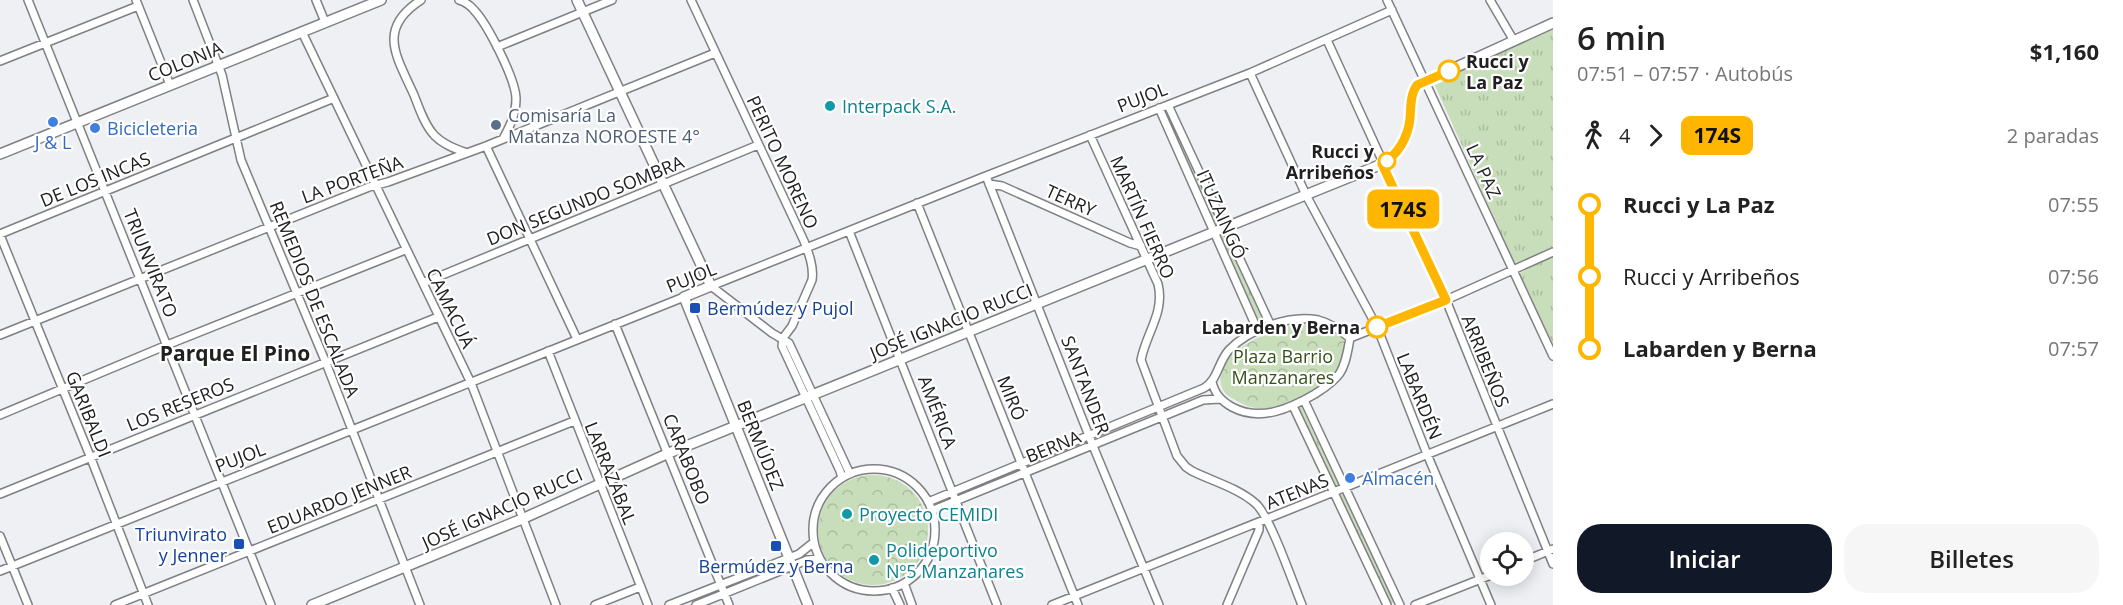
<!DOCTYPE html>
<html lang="es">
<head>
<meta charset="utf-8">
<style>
	:root { --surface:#fff; --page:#f6f6f6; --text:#222; --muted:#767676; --accent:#111827 }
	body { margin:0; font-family:"Open Sans",sans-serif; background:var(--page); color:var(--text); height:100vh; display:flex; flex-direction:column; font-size:22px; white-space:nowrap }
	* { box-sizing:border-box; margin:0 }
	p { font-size:20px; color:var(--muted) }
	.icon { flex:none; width:33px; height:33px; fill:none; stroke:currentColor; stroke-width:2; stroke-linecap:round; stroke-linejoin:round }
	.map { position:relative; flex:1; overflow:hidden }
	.details { display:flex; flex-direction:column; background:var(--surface); width:570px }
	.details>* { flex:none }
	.badge { padding:0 12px; border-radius:9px; font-size:21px; line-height:39px }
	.controls { position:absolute; left:1480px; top:532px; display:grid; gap:12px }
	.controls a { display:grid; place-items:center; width:54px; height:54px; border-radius:50%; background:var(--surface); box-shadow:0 3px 15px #0003; font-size:30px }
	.map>.badge { position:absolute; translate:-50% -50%; box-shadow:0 0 0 3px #fff }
	.legs { display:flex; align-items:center; gap:9px; height:66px; padding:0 24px; font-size:20px }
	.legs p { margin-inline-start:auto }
	.headline { display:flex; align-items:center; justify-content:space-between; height:102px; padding:0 24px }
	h1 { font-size:33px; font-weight:600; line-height:45px }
	.cta { display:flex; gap:12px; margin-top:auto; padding:12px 24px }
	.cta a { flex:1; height:69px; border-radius:24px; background:var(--accent); color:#fff; font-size:24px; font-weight:600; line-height:69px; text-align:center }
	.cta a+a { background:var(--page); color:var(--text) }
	ul { padding:0 24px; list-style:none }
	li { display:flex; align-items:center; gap:21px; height:72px; font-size:22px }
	li i { display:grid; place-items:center; width:9px; height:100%; margin:0 8px; background:currentColor }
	li i::after { content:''; width:15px; height:15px; margin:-8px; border:4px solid; border-radius:50%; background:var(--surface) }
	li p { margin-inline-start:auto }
	li:first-child i { background:linear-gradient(#0000 50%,currentColor 0) }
	li:last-child i { background:linear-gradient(currentColor 50%,#0000 0) }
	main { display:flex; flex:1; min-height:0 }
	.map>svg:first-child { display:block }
	.grass { fill:url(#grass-tufts) }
	.park { fill:url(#park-crowns) }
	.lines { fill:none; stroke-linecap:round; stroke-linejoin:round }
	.street-casing { stroke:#7f8084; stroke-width:10 }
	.secondary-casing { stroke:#7f8084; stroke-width:12 }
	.street { stroke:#fff; stroke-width:7 }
	.secondary { stroke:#fff; stroke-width:9 }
	.line-1-casing { stroke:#fff; stroke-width:14 }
	.line-1 { stroke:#feb600; stroke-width:9 }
	.stop-1-dot { fill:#fff; stroke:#feb600; stroke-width:3 }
	.culture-dot { fill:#0f9aa8; stroke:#fff; stroke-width:2 }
	.shop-dot { fill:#3f7fe0; stroke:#fff; stroke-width:2 }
	.service-dot { fill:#5c6f8a; stroke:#fff; stroke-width:2 }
	.transit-dot { fill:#1a4fb4; stroke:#fff; stroke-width:2 }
	.labels { text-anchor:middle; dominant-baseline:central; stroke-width:4.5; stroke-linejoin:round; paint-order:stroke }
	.street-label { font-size:18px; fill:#202022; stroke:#fff }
	.stop-label { font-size:18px; font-weight:bold; fill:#202022; stroke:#fff; text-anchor:end }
	.culture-label { font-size:18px; fill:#0d838f; stroke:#fff; text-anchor:start }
	.service-label { font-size:18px; fill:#4e5e75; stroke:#fff; text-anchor:start }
	.shop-label { font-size:18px; fill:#366cbe; stroke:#fff; text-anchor:start }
	.transit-label { font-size:18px; fill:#164399; stroke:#fff; text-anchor:start }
	.park-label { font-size:18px; fill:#345019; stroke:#fff }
	.quarter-label { font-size:21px; font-weight:bold; fill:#202022; stroke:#fff }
</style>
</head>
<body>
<main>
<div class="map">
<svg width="1553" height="605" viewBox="0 0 1553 605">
	<defs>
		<pattern id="grass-tufts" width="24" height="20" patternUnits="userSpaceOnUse" patternTransform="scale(1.5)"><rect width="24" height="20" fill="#c8ddb9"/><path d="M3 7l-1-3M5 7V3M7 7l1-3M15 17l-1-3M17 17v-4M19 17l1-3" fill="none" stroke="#acbd9f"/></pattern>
		<pattern id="park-crowns" width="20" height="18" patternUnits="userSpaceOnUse" patternTransform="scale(1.5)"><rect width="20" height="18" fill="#c8ddb9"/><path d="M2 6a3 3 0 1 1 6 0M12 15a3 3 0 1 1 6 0" fill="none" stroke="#acbd9f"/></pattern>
	</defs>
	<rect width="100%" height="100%" fill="#eff0f4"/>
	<path class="grass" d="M1553 29V247L1520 264 1514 262 1433 81Z
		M1167 108 1221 226 1216 228 1162 111Z
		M1225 234 1266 325 1259 328 1218 237Z
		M1553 256V344L1518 274Z
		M1301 406 1340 488 1336 490 1297 408Z
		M1343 494 1394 603H1391L1339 496Z"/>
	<path class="park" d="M1306 322 1319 324 1344 337C1350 352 1340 368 1329 378 1306 399 1267 420 1237 401 1232 398 1225 395 1223 390 1205 351 1281 326 1306 322Z
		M818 530a55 55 0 1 1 110 0a55 55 0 1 1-110 0Z"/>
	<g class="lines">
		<g class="street-casing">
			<path id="street" d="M28 0 271 605
				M136 0 170 85
				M193 0 222 75 241 160 326 363 420 605
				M316 0 325 22
				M421 0C376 29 397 57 414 95 419 108 425 126 435 136 444 145 456 149 467 153
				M459 0C465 2 470 5 474 10 488 25 516 80 516 99 516 114 510 126 503 139
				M691 0 804 241C809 254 814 267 812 280L792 326 783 338 782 346 840 471 842 478
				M1387 0 1553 356
				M1490 0 1514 41
				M302 32 471 383 556 605
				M1327 40 1446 300 1553 564
				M497 47 612 0
				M0 61 138 6
				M1250 73 1306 195 1377 327 1427 454 1491 605
				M1168 105 1271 326
				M1159 108 1258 331
				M1090 135 1158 284C1165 313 1146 333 1141 360L1177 456 1186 467 1192 471C1212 481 1238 488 1255 503 1270 515 1293 584 1302 605
				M486 146 577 339
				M986 176 1093 446 1159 605
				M989 184 1002 186 1130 243 1141 246
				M917 203 1078 605
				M849 231 997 605
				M0 234 334 98
				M0 235 90 456 148 605
				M423 283 758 145
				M615 324 729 605
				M0 335 369 187 388 182 486 146 715 53
				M1350 338 1446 300 1553 252
				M548 351 648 605
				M1212 382C1215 394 1221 401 1232 407 1260 422 1289 409 1315 394 1324 388 1334 382 1340 373 1346 363 1348 350 1350 338
				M1304 400 1400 605
				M1293 406 1387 605
				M0 415 167 345 405 250
				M813 530a61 61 0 1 1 122 0a61 61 0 1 1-122 0Z
				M850 474 789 343 772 333 711 286 986 176 1250 73 1392 10
				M0 494 438 317
				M928 502 1204 388C1218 380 1218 362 1229 350 1248 330 1289 314 1318 320 1330 323 1340 330 1350 338
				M931 511 1203 400 1220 399
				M0 536 28 605
				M1524 561 1553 549
				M0 571 684 297
				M904 583 912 605
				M892 588 900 605
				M115 605 574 421
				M595 605 640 587
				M669 605 799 554 814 542
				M696 605 807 560 820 559
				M1052 605 1553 404
				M1227 605 1259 530V523
				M1415 605 1491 575"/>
		</g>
		<g class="secondary-casing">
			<path id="secondary" d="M577 0 711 286 684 297 808 605
				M0 154 381 0
				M312 605 522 519 669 453 1382 164C1398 155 1408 137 1410 119 1411 107 1410 95 1417 85L1553 23"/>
		</g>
		<use href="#street" class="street"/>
		<use href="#secondary" class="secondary"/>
	</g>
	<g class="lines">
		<g class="line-1-casing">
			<path id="line-1" d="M1377 327 1446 300 1382 164C1398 155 1408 137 1410 119 1411 107 1410 95 1417 85L1449 71"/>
		</g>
		<use href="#line-1" class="line-1"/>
	</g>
	<g class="stop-1-dot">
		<circle cx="1449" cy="71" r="10"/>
		<circle cx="1387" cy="161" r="8"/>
		<circle cx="1377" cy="327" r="10"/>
	</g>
	<g class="culture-dot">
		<circle cx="830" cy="106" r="6"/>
		<circle cx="847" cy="514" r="6"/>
		<circle cx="874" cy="560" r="6"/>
	</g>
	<g class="shop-dot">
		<circle cx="53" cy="122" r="6"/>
		<circle cx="95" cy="128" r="6"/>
		<circle cx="1350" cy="478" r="6"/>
	</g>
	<circle class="service-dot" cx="496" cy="125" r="6"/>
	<g class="transit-dot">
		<rect x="689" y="302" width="12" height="12" rx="3"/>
		<rect x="233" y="538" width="12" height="12" rx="3"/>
		<rect x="770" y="540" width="12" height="12" rx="3"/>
	</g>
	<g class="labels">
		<g class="street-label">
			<text transform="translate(185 61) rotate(-22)">COLONIA</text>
			<text transform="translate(1142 97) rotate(-21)">PUJOL</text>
			<text transform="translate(783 162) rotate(65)">PERITO MORENO</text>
			<text transform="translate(1484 171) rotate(65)">LA PAZ</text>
			<text transform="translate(95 179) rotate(-22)">DE LOS INCAS</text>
			<text transform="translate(352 179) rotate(-20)">LA PORTEÑA</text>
			<text transform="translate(585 200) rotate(-22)">DON SEGUNDO SOMBRA</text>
			<text transform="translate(1071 200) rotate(24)">TERRY</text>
			<text transform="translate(1222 214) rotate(66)">ITUZAINGÓ</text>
			<text transform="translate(1143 217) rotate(66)">MARTÍN FIERRO</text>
			<text transform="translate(151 263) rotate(68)">TRIUNVIRATO</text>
			<text transform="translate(691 277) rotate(-22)">PUJOL</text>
			<text transform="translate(315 299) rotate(68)">REMEDIOS DE ESCALADA</text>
			<text transform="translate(451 308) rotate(64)">CAMACUÁ</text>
			<text transform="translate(951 321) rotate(-22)">JOSÉ IGNACIO RUCCI</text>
			<text transform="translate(1486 361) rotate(68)">ARRIBEÑOS</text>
			<text transform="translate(1086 385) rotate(69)">SANTANDER</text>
			<text transform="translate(1420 396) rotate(68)">LABARDÉN</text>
			<text transform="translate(1012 398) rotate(68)">MIRÓ</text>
			<text transform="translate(180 404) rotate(-22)">LOS RESEROS</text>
			<text transform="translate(938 412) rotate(69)">AMÉRICA</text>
			<text transform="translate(89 414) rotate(68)">GARIBALDI</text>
			<text transform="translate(761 445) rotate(68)">BERMÚDEZ</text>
			<text transform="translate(1053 446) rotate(-22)">BERNA</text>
			<text transform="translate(240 457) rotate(-21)">PUJOL</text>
			<text transform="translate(687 459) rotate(68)">CARABOBO</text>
			<text transform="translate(611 473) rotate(68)">LARRAZÁBAL</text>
			<text transform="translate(1297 491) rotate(-22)">ATENAS</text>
			<text transform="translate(339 499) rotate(-22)">EDUARDO JENNER</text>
			<text transform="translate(502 508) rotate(-24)">JOSÉ IGNACIO RUCCI</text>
		</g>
		<g class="stop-label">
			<text x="1466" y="61" text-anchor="start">Rucci y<tspan x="1466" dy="21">La Paz</tspan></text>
			<text x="1374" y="151">Rucci y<tspan x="1374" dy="21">Arribeños</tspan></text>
			<text x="1360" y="327">Labarden y Berna</text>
		</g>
		<g class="culture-label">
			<text x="842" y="106">Interpack S.A.</text>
			<text x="859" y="514">Proyecto CEMIDI</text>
			<text x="886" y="550">Polideportivo<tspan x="886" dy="21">Nº5 Manzanares</tspan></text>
		</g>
		<g class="service-label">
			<text x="508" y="115">Comisaría La<tspan x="508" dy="21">Matanza NOROESTE 4°</tspan></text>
		</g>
		<g class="shop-label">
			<text x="107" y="128">Bicicleteria</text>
			<text x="53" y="142" text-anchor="middle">J &amp; L</text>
			<text x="1362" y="478">Almacén</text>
		</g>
		<g class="transit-label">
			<text x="707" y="308">Bermúdez y Pujol</text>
			<text x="227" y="534" text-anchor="end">Triunvirato<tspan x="227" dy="21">y Jenner</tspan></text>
			<text x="776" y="566" text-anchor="middle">Bermúdez y Berna</text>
		</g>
		<g class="park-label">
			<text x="1283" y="356">Plaza Barrio<tspan x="1283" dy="21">Manzanares</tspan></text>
		</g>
		<g class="quarter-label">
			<text x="235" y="353">Parque El Pino</text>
		</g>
	</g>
</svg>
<div class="controls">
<a><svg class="icon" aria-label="locate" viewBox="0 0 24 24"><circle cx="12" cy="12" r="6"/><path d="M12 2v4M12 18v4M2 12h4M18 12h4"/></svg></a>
</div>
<b class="badge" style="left:1403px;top:209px;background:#feb600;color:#111">174S</b>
</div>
<section class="details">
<div class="headline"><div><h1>6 min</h1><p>07:51 – 07:57 · Autobús</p></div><b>$1,160</b></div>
<div class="legs"><svg class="icon" aria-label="walk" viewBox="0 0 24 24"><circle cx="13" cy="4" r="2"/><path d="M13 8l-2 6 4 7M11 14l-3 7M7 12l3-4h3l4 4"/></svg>4<svg class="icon" aria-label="forward" viewBox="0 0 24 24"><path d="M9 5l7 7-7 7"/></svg><b class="badge" style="background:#feb600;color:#111">174S</b><p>2 paradas</p></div>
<ul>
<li><i style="color:#feb600"></i><b>Rucci y La Paz</b><p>07:55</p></li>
<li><i style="color:#feb600"></i><span>Rucci y Arribeños</span><p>07:56</p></li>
<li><i style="color:#feb600"></i><b>Labarden y Berna</b><p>07:57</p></li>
</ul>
<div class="cta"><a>Iniciar</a><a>Billetes</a></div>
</section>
</main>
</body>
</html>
